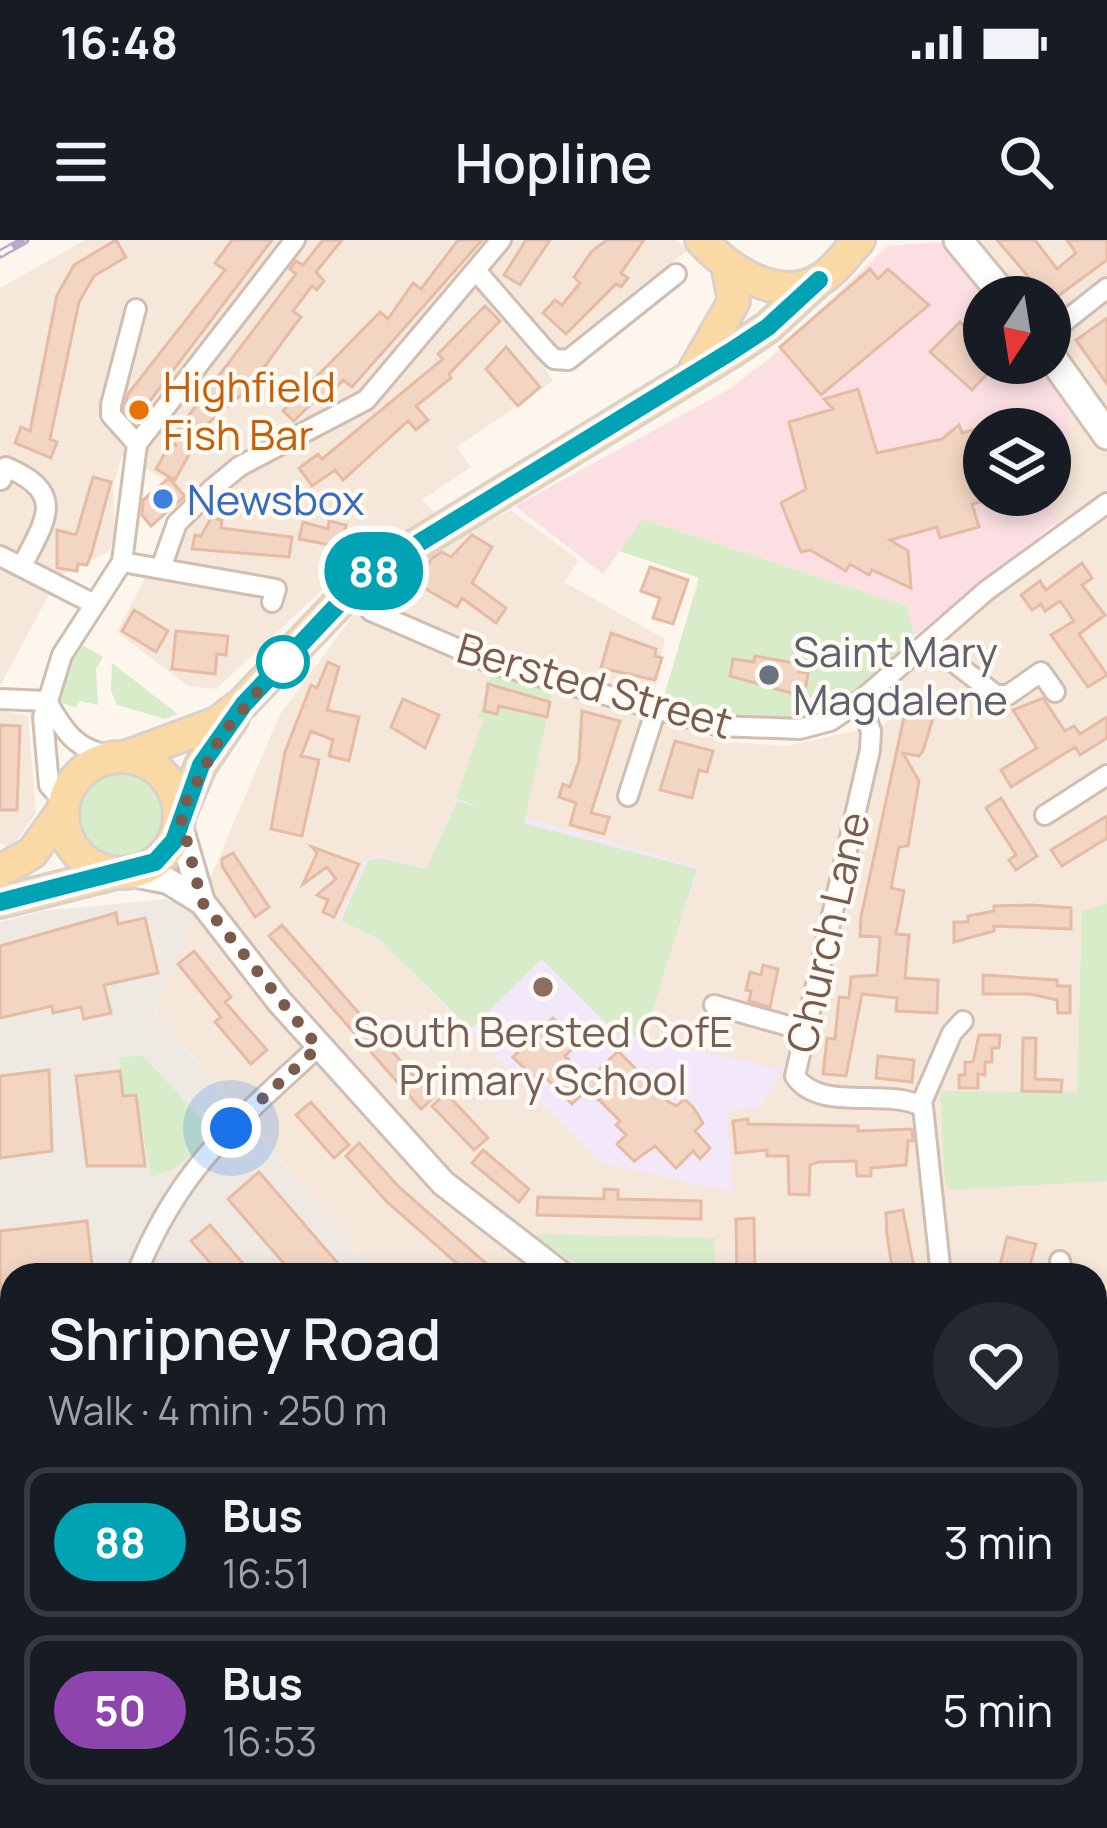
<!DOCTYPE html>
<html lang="en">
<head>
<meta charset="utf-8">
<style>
	:root { --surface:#171b24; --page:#242831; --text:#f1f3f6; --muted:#9ea1a6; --line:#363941 }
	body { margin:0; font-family:Manrope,sans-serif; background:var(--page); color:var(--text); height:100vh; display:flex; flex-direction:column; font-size:45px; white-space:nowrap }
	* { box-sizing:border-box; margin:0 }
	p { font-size:39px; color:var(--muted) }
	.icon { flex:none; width:66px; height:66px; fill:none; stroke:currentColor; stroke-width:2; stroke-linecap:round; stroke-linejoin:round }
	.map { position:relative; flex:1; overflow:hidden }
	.side { position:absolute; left:0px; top:1023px; width:1107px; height:567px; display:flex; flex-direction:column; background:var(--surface); border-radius:36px 36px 0 0; box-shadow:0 6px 18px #0003 }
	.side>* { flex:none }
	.badge { padding:0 24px; border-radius:39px; font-size:42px; line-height:78px }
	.needle { width:78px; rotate:192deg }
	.buttons { position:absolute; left:963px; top:36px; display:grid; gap:24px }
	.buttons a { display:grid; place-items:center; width:108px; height:108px; border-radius:50%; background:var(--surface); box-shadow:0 6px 18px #0003; font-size:60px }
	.you { position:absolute; width:60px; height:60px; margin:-30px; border:9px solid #fff; border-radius:50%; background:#1a73e8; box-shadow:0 0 0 18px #1a73e833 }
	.map>.badge { position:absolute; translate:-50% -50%; box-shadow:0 0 0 6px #fff }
	.round { display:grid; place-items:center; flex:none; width:126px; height:126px; border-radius:63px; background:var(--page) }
	.overview { display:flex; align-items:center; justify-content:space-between; height:204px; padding:0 48px }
	h1 { font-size:57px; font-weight:600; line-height:90px }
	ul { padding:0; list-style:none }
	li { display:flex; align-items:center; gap:36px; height:150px; margin:0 24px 18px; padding:0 24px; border:6px solid var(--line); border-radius:24px }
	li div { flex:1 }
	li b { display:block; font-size:45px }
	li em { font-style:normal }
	li .badge { min-width:132px; font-weight:700; text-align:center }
	.status { display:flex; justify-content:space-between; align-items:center; height:84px; padding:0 60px; background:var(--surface); direction:ltr }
	.status svg { height:33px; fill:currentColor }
	header { display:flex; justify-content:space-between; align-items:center; height:156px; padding:0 48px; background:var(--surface); font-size:54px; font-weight:600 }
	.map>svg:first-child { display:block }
	.residential { fill:#f5e8da }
	.industrial { fill:#efe9e4 }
	.education { fill:#f3e8fa }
	.medical { fill:#fbdfe3; fill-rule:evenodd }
	.green { fill:#d8ecc9 }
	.building { fill:#f3d5c3; stroke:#e6bba3; stroke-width:3 }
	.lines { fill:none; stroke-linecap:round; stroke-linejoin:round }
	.minor-casing { stroke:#d1beb0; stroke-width:24 }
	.tertiary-casing { stroke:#d1beb0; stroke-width:30 }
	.secondary-casing { stroke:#d6c0b0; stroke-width:33 }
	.primary-casing { stroke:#dad1cd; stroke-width:36 }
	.minor { stroke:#fff; stroke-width:18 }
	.tertiary { stroke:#fff; stroke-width:24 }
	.secondary { stroke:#fff; stroke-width:27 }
	.primary { stroke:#fbd9a5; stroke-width:30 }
	.rail-casing { stroke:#b9a8c9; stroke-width:9 }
	.rail { stroke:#fffaf3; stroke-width:4.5; stroke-dasharray:14; stroke-linecap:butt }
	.line-casing { stroke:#fff; stroke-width:27 }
	.line { stroke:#00a3b4; stroke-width:18 }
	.walk { stroke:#7a5c4d; stroke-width:12; stroke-dasharray:0 21.6 }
	.food-dot { fill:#e8710a; stroke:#fffaf3; stroke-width:4.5 }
	.shop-dot { fill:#3f7fe0; stroke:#fffaf3; stroke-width:4.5 }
	.stop-dot { fill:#fff; stroke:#00a3b4; stroke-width:6 }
	.worship-dot { fill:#6b7280; stroke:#fffaf3; stroke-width:4.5 }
	.education-dot { fill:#8d6e63; stroke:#fffaf3; stroke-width:4.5 }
	.labels { text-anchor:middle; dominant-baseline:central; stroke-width:9; stroke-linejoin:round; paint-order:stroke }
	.food-label { font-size:42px; fill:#c56008; stroke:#fffaf3; text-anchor:start }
	.shop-label { font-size:42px; fill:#366cbe; stroke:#fffaf3; text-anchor:start }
	.worship-label { font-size:42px; fill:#5b616d; stroke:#fffaf3; text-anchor:start }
	.street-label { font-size:42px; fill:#7a5c4d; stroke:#fffaf3 }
	.education-label { font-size:42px; fill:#785e54; stroke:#fffaf3 }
</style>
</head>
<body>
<div class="status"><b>16:48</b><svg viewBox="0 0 49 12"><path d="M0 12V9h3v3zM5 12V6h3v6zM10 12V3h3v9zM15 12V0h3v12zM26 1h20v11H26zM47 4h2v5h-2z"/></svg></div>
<header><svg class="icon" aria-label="menu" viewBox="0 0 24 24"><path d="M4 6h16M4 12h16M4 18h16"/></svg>Hopline<svg class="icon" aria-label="search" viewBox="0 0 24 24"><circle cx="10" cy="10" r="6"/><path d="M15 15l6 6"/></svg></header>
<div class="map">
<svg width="1107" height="1588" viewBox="0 0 1107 1588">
	<rect width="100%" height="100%" fill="#fdf6ec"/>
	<path class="residential" d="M85 0H676L688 10 542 124 553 141 457 207 471 227 422 260 435 272 335 338 216 449 188 446 117 392 146 336 178 341 176 297 209 264 122 216 113 247 115 295 109 311 59 336 0 446V48Z
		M974 0H1107V1588H428L425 1578H1095V1035H379L154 771 279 476 355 373 418 319 511 270 579 320 564 342 665 399 649 479 727 502 787 506 886 484 893 446 1003 350 1068 302 1041 270 1065 230 1071 205 1012 125 1050 123V57H1021Z
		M0 470 28 476 36 573 11 608 0 603Z"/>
	<path class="industrial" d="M165 659 184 664 195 676 154 772 379 1035H12V1578H425L428 1588H0V682L43 671Z"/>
	<path class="education" d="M456 558 699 627 643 798 783 830 761 867 727 871 733 952 601 923 379 700 339 681 366 620 381 616 426 628Z"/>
	<path class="medical" d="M943 2 990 57H984V123H1042L1074 166 1068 170 1071 229 1047 267 1061 279 914 396 907 366 643 279 603 334 515 266 728 150 769 119 887 6ZM984 189H1050V255H984Z"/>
	<path class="green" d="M642 279 907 366 914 396C886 422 856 461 819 475 776 491 712 473 669 464L663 459 699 338 620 311Z
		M81 404 103 417 96 429 98 465 80 461 76 468 60 462V444Z
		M112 423 178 474 165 479 117 465 111 451Z
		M492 433 553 449 550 462 527 456 523 472 547 477 524 583 697 629 644 797 617 794 542 719 470 789 379 699 341 681 368 621 381 618 426 629 457 561 482 568 456 558 484 479 477 477 483 462 485 471 496 474 499 466 508 468 512 452 488 444Z
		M73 575a46 46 0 1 1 92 0a46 46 0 1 1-92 0Z
		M1107 663V941L950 950 945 944 940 851 1077 852 1082 672Z
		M143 816 206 884C207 910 174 932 151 936L136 855 123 856 119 817Z
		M539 994 715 998V1035H597L536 999Z
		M1107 1267V1418L1095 1423V1268Z"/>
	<path class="building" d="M116 0 126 17 94 36 79 62 50 199 57 202 51 218 15 203 21 187 30 191 57 55 74 25Z
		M232 0H272L137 178 124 169 128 154 225 30 215 23Z
		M323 0H342L316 32 324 41 317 50 312 46 293 71 301 77 294 86 249 148 205 186 175 240 156 229 170 204 177 206 170 201 176 192 296 34 290 29 296 21 303 25Z
		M458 0H482L352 147 343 140 324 162 318 157 294 181 283 171 380 72 388 79 413 43 421 49Z
		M526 0H550L520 45 504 35Z
		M607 0H644L621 33 628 38 621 47 616 44 566 94 543 73 555 60 562 65 580 43 574 37 592 11Z
		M997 0H1035L1057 29 1076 13 1067 0H1107V20L1050 62Z
		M870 29 878 39 888 29 929 65 821 155 780 107Z
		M485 66 500 81 449 134 451 138 416 166 428 180 416 190 408 181 343 240 335 230 312 246 299 228 318 214 322 219 443 119 438 114Z
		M1107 78V144L1076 100Z
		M960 82 984 105 987 134 972 150 930 112Z
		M506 107 540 147 518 166 486 129Z
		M858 149 877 213 942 199 959 185 962 193 984 187V261L972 264 979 287 940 298 937 287 890 300 908 311 911 348 872 330 869 335 850 324 846 331 810 310 801 312 781 263 806 249 789 182 833 169 824 159Z
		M93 237 111 242 92 312 87 325 78 324 77 331 57 328V290L76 295Z
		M169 238 185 256 151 286 142 275 143 260Z
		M211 278 222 280 221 288 292 297 289 317 192 309 195 295 201 296Z
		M329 281 346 285 341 307 299 299 303 282 328 289Z
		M472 295 492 307 472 343 506 368 496 383 462 358 457 367 417 344 432 318 442 312 451 317Z
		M1082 323 1092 338 1082 345 1105 375 1079 394 1107 435 1088 447 1051 395 1074 381 1060 361 1045 371 1041 364 1032 370 1021 355 1040 341 1046 350Z
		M650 327 688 340 673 384 653 378 660 358 641 351Z
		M134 370 168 391 156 412 122 391Z
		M176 391 228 396 226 415 217 414 215 434 172 429Z
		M611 393 656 409 655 416 662 418 655 440 601 428Z
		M755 416 800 424 799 432 808 433 806 446 797 444 795 454 730 436 733 419 754 422Z
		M328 422 339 427 327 470 359 477 349 521 329 516 333 500 311 491 301 516 319 520 302 596 271 589 285 512 311 445 317 448Z
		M488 444 550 462 547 477 499 466 497 474 484 471Z
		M928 453 940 455 923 511 919 516 903 513 919 541 908 606 899 607 891 648 904 651 896 694 909 695 905 738 938 740 937 773 896 771 897 758 862 754 846 836 823 834 827 798 835 799 839 757 849 758 851 737 877 735 880 697 860 696 861 677 909 454Z
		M1043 458 1065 491 1074 486 1080 494 1107 477V498L1080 515 1075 507 1011 547 1001 530 1037 508 1013 470Z
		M403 459 439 475 425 508 391 487Z
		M582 471 620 481 591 573 609 577 604 594 570 585 576 563 559 557 563 544 570 547 579 521Z
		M0 485 20 486 17 570H0Z
		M675 501 713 511 707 532 699 530 692 558 660 550Z
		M1001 558 1037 616 1016 630 1009 620 1016 615 986 568Z
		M1107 576V598L1062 626 1051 610Z
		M312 607 359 624 334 677 323 672 328 660 317 655 336 639 327 627 303 644 317 613Z
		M233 613 269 667 255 677 222 626V619Z
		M1031 665 1071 668V689L994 686V691L954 702V682H968V676L994 671V666Z
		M116 673 118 684 145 678 158 733 104 745 111 773 84 779 81 767 53 773 52 766 0 778V706Z
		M282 685 433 858 421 869 269 696Z
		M194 711 231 757 225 762 267 810 251 824 215 782 221 777 178 724Z
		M763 725 778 729 770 767 749 761 751 751 746 750 750 732 761 735Z
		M983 735 1057 740V746H1070V773H1058L1057 760 1030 754H983Z
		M553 778 578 803 565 816 585 836 592 837 618 811 669 862 677 866 684 859 693 867 703 883 695 891 710 908 700 919 693 911 676 928 655 906 634 921 617 904 626 895 616 885 620 881 600 861 585 851 572 864 544 836 538 842 513 817Z
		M979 795H1000L999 808H992V822H985V835L978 834V848H959V835H965V822H973Z
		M1023 798H1036L1035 839 1062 840 1061 852 1022 851Z
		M878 816 914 820 912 842 876 838Z
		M49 830 52 911 0 918V836Z
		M120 831 123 856 136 855 145 926H87L76 836Z
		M446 853 488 898 474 910 432 866Z
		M311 862 349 905 334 918 296 875Z
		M748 879V884L858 886V891L912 889 913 901H908L906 925 871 928V936H857L856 921 818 922 810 925 809 955 789 954 788 916H767V910L736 913 733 881Z
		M359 903 400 948 489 1026 482 1035H470L387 962 346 916Z
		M483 910 529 949 519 962 472 923Z
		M259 932 348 1035H294L228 959Z
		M604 949 618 950V959L701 961V979L537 975 538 957 604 959Z
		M903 970 913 1023 912 1035H893L887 994 886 973Z
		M754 978 755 1035H737L736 979Z
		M87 981 93 1035H12V1050L0 1052V991Z
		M210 985 253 1035H221L191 1001Z
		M1007 997 1036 1004 1027 1035 999 1029Z
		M12 1222V1363L0 1366V1225Z
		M12 1425V1515L0 1518V1428Z"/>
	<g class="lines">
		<g class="minor-casing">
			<path id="minor" d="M478 33 545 110 554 119 568 120 676 34
				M136 69 111 165V175L137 204
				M1050 93 1107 48
				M1 240 6 227C67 253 46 279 22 326
				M0 316 94 364
				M122 322 276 349 272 362
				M161 328 177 283 212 249 240 226 366 160 501 0
				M371 371 491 423 656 469 719 486 800 489 830 481 860 461 986 351 1107 263
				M928 402 996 455H1008L1041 432 1055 452
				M0 459 47 461
				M47 461C65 494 79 514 120 516
				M860 461 871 491 870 510 795 836C819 873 889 847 923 867L941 1035
				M628 556 656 469
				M64 562 49 545 43 477 62 415 122 322 137 204 295 0
				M1045 575 1107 535
				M714 765 803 790
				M921 864 952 793 963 781
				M1060 1021 1062 1035
				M136 1035C179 927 236 883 318 807
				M235 1578 238 1588
				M528 1578 531 1588
				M763 1578 769 1588
				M995 1578 1006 1588"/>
		</g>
		<g class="tertiary-casing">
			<path id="tertiary" d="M179 583 202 662 279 761 443 943 562 1035
				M128 633 168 641 202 662
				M1095 1101 1107 1100"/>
		</g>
		<g class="secondary-casing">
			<path id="secondary" d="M958 0 1005 57
				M1050 115 1107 195"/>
		</g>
		<g class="primary-casing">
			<path id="primary" d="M701 0C728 29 777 64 819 40 834 32 847 13 859 0
				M694 131 734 61 727 25
				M63 575a58 58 0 1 1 116 0a58 58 0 1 1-116 0Z
				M125 517 217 483 243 463 365 336 731 112 768 87 819 40
				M180 574 201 525 233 478
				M0 631 32 613 63 570
				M0 662 116 633"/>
		</g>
		<use href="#minor" class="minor"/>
		<use href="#tertiary" class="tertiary"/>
		<use href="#secondary" class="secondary"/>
		<use href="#primary" class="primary"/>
		<g class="rail-casing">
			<path id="rail" d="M0 14 25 0"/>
		</g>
		<use href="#rail" class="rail"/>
	</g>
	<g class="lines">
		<g class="line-casing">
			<path id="line" d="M0 662 155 622 174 601 201 525 244 464 365 336 730 112 768 87 819 40"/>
		</g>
		<use href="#line" class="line"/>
		<path class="walk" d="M231 888 318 807 202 662 180 574 222 494 283 422"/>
	</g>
	<circle class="food-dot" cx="139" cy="170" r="12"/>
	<circle class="shop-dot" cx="163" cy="259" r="12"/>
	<circle class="stop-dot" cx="283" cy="422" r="24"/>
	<circle class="worship-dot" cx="769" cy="435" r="12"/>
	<circle class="education-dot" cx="543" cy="747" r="12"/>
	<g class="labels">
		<g class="food-label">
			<text x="163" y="146">Highfield<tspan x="163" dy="48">Fish Bar</tspan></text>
		</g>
		<g class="shop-label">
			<text x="187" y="259">Newsbox</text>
		</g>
		<g class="worship-label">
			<text x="793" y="411">Saint Mary<tspan x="793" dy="48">Magdalene</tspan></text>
		</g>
		<g class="street-label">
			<text transform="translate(595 445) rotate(16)">Bersted Street</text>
			<text transform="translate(827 692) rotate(-77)">Church Lane</text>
		</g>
		<g class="education-label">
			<text x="543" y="791">South Bersted CofE<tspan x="543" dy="48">Primary School</tspan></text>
		</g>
	</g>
</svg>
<div class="buttons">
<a><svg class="needle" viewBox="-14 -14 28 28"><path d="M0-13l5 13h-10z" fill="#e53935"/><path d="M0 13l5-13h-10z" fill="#9ea1a6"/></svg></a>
<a><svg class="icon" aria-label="layers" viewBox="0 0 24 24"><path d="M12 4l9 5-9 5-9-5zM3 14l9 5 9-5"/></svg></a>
</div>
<div class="you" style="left:231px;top:888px"></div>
<b class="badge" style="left:374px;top:331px;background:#00a3b4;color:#fff">88</b>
<section class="side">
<div class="overview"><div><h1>Shripney Road</h1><p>Walk · 4 min · 250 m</p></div><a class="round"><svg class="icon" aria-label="heart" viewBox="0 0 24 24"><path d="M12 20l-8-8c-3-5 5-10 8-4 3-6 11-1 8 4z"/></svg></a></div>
<ul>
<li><span class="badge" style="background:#00a3b4;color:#fff">88</span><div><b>Bus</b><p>16:51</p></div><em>3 min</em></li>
<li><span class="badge" style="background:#8e44ad;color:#fff">50</span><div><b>Bus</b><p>16:53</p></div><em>5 min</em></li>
</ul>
</section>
</div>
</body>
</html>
